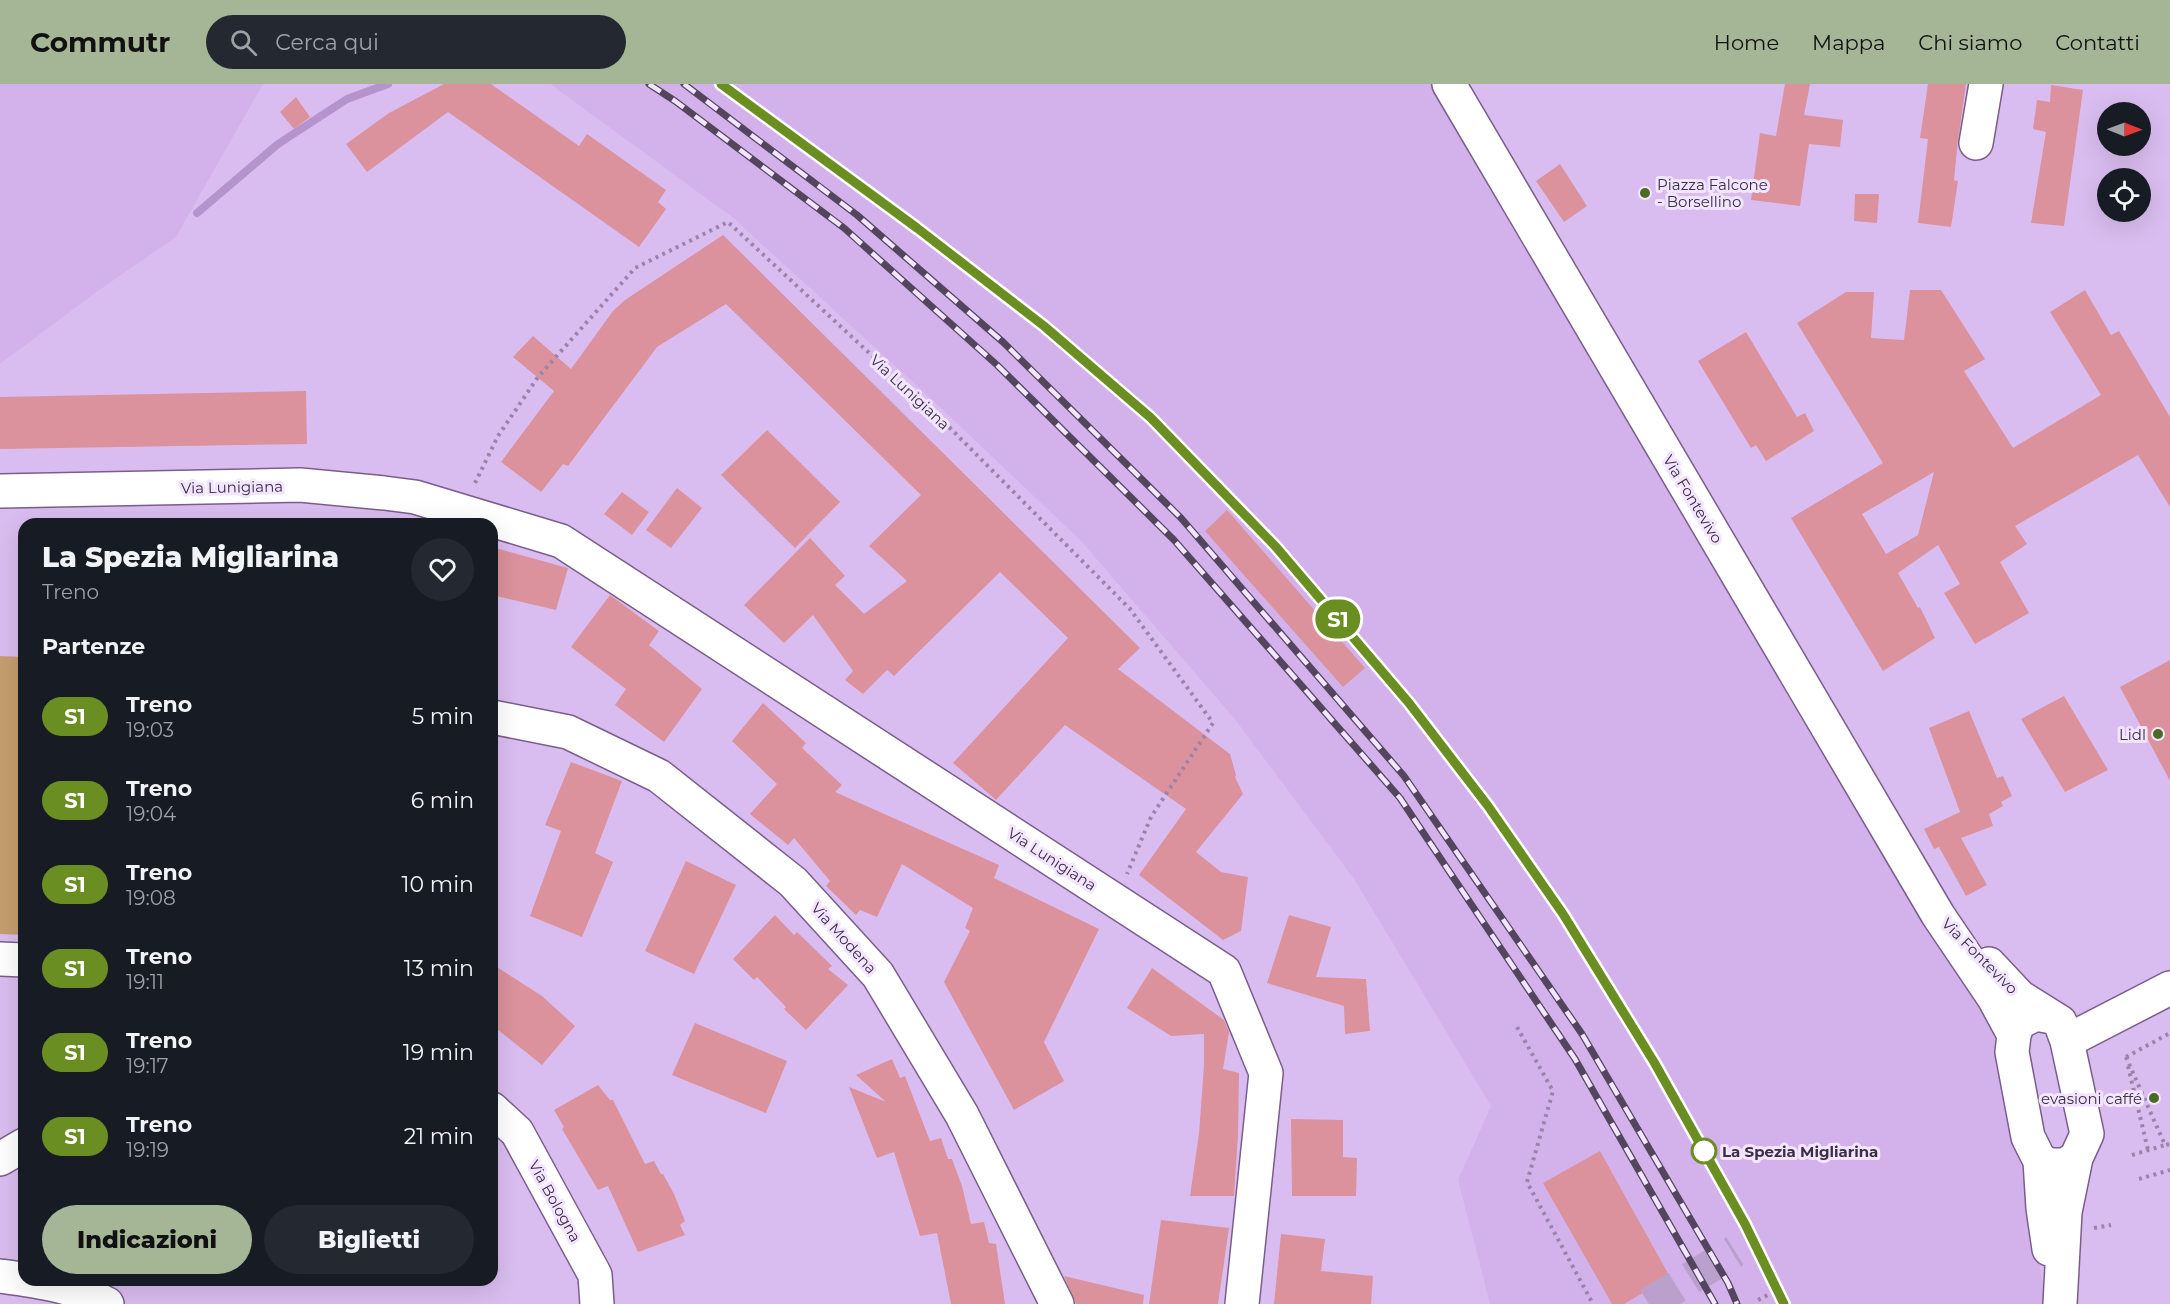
<!DOCTYPE html>
<html lang="it">
<head>
<meta charset="utf-8">
<style>
	:root { --surface:#171b24; --page:#242831; --text:#f1f3f6; --muted:#9ea1a6; --accent:#a5b697 }
	body { margin:0; font-family:Montserrat,sans-serif; background:var(--page); color:var(--text); height:100vh; display:flex; flex-direction:column; font-size:22px; white-space:nowrap }
	* { box-sizing:border-box; margin:0 }
	p { font-size:20px; color:var(--muted) }
	.icon { flex:none; width:33px; height:33px; fill:none; stroke:currentColor; stroke-width:2; stroke-linecap:round; stroke-linejoin:round }
	.map { position:relative; flex:1; overflow:hidden }
	.side { position:absolute; left:18px; top:434px; width:480px; height:768px; display:flex; flex-direction:column; background:var(--surface); border-radius:18px; box-shadow:0 6px 24px #0002 }
	.side>* { flex:none }
	.badge { padding:0 12px; border-radius:20px; font-size:21px; line-height:39px }
	.needle { width:39px; rotate:91deg }
	.buttons { position:absolute; left:2097px; top:18px; display:grid; gap:12px }
	.buttons a { display:grid; place-items:center; width:54px; height:54px; border-radius:50%; background:var(--surface); box-shadow:0 6px 24px #0002; font-size:30px }
	.map>.badge { position:absolute; translate:-50% -50%; box-shadow:0 0 0 3px #fff }
	h2 { padding:0 24px; font-size:22px; line-height:54px }
	.round { display:grid; place-items:center; flex:none; width:63px; height:63px; border-radius:32px; background:var(--page) }
	.headline { display:flex; align-items:center; justify-content:space-between; height:102px; padding:0 24px }
	h1 { font-size:28px; font-weight:800; line-height:45px }
	.button { display:flex; gap:12px; margin-top:auto; padding:12px 24px }
	.button a { flex:1; height:69px; border-radius:36px; background:var(--accent); color:#111; font-size:24px; font-weight:800; line-height:69px; text-align:center }
	.button a+a { background:var(--page); color:var(--text) }
	ul { padding:0; list-style:none }
	li { display:flex; align-items:center; gap:18px; height:84px; padding:0 24px }
	li div { flex:1 }
	li b { display:block; font-size:22px }
	li em { font-style:normal }
	li .badge { min-width:66px; font-weight:700; text-align:center }
	header { display:flex; align-items:center; gap:36px; box-sizing:border-box; height:84px; padding:0 30px; background:var(--accent); color:#111 }
	header strong { font-size:28px }
	nav { display:flex; gap:33px; margin-inline-start:auto; font-size:21px }
	.search { width:420px; height:54px; background:var(--page); display:flex; align-items:center; gap:15px; box-sizing:border-box; padding:0 21px; border-radius:33px; color:var(--muted); font-size:22px }
	.map>svg:first-child { display:block }
	.built { fill:#d3b2eb }
	.green { fill:#c59e6f }
	.lines { fill:none; stroke-linecap:round; stroke-linejoin:round }
	.stream { stroke:#b594cd; stroke-width:8 }
	.building { fill:#db929c; fill-rule:evenodd }
	.minor-tunnel { stroke:#baa1cd; stroke-width:33; stroke-dasharray:33 16; stroke-linecap:butt }
	.minor-casing { stroke:#795e8b; stroke-width:36 }
	.path { stroke:#9a84aa; stroke-width:4; stroke-dasharray:3 4.5; stroke-linecap:butt }
	.minor { stroke:#fff; stroke-width:33 }
	.rail-casing { stroke:#53455e; stroke-width:7 }
	.rail { stroke:#f3e5ff; stroke-width:4.5; stroke-dasharray:14; stroke-linecap:butt }
	.line-casing { stroke:#fff; stroke-width:14 }
	.line { stroke:#6b8e23; stroke-width:9 }
	.poi-dot { fill:#496b23; stroke:#f3e5ff; stroke-width:2 }
	.stop-dot { fill:#fff; stroke:#6b8e23; stroke-width:3 }
	.labels { text-anchor:middle; dominant-baseline:central; stroke-width:6; stroke-linejoin:round; paint-order:stroke }
	.poi-label { font-size:15px; fill:#3a2f43; stroke:#f3e5ff; text-anchor:end }
	.street-label { font-size:15px; fill:#3a2f43; stroke:#f3e5ff }
	.stop-label { font-size:15px; font-weight:bold; fill:#3a2f43; stroke:#f3e5ff; text-anchor:start }
</style>
</head>
<body>
<header>
<strong>Commutr</strong>
<div class="search"><svg class="icon" aria-label="search" viewBox="0 0 24 24"><circle cx="10" cy="10" r="6"/><path d="M15 15l6 6"/></svg>Cerca qui</div>
<nav><a>Home</a><a>Mappa</a><a>Chi siamo</a><a>Contatti</a></nav>
</header>
<div class="map">
<svg width="2170" height="1220" viewBox="0 0 2170 1220">
	<rect width="100%" height="100%" fill="#dabdf0"/>
	<path class="built" d="M0 0H263L176 153 95 209 0 280Z
		M550 0H1432L1498 107 1988 926 2017 1061 2047 1220H1490L1458 1096 1491 1022 1354 795 1234 634 1081 457 941 324 732 133Z"/>
	<path class="green" d="M0 572 24 573V851L0 850Z"/>
	<g class="lines">
		<path class="stream" d="M197 129 278 60 347 15 388 0"/>
	</g>
	<path class="building" d="M444 0H491L579 62 587 50 666 106 658 118 666 125 639 163 448 28 367 88 346 60 389 29Z
		M1785 0H1810L1804 31 1843 36 1840 63 1809 60 1800 122 1751 116 1760 49 1776 52Z
		M1928 0H1966L1958 56 1954 96 1958 97 1951 143 1918 139 1928 55 1920 54Z
		M2051 1 2083 6 2064 142 2031 139 2046 48 2033 45 2037 16 2050 18Z
		M296 13 310 33 294 45 280 28Z
		M1560 80 1587 122 1564 138 1536 97Z
		M1855 110H1879L1877 139 1854 137Z
		M723 151 1140 564 1118 585 1230 670 1236 691 1235 693 1243 710 1196 768 1221 788 1248 793 1241 847 1223 856 1139 791 1186 725 1065 641 996 716 953 679 1068 554 1000 488 894 592 887 586 863 610 845 596 853 587 813 531 784 559 744 521 810 454 845 492 835 501 864 530 907 497 869 462 921 411 726 220 657 263 568 382 563 380 541 408 501 378 554 307 513 273 533 252 571 285 613 227 625 216Z
		M1910 206H1941L1985 275 1964 287 2013 364 2101 311 2050 228 2085 206 2111 251 2119 247 2170 333V423L2138 371 2015 442 2027 460 2000 478 2029 529 1975 560 1944 509 1960 500 1938 461 1898 489 1918 524 1920 523 1935 554 1883 587 1791 434 1883 379 1797 239 1846 208H1874L1871 254 1904 256ZM1934 388 1918 451 1886 470 1862 430Z
		M1746 248 1797 333 1805 329 1814 347 1766 377 1756 361 1751 364 1698 277Z
		M306 307 307 360 0 365V313Z
		M767 346 840 418 795 464 721 391Z
		M677 404 702 424 671 464 646 446Z
		M622 408 649 428 632 451 604 430Z
		M1227 426 1365 584 1343 603 1205 447Z
		M492 463 568 484 556 526 492 511Z
		M610 511 659 547 649 561 702 605 664 658 615 621 626 605 571 563Z
		M2170 576V697L2120 603Z
		M2064 612 2108 686 2065 708 2021 635Z
		M763 619 806 659 802 664 842 701 835 708 999 781 994 794 1099 845 1044 958 1064 997 1014 1026 944 898 970 847 965 844 973 824 902 780 877 833 860 826 856 831 826 802 830 797 794 754 788 761 750 730 777 700 732 657Z
		M1969 627 1997 694 2003 692 2012 712 2001 718 2003 722 1989 730 1993 742 1961 754 1987 801 1966 812 1939 763 1934 765 1924 745 1960 728 1929 644Z
		M571 678 622 697 595 769 613 778 582 853 530 832 561 747 545 741Z
		M686 777 736 801 694 890 645 867Z
		M775 831 794 851 797 848 832 882 828 885 848 901 806 946 784 925 786 923 757 893 754 896 733 875Z
		M1289 831 1331 843 1316 893 1366 895 1370 947 1345 950 1344 922 1267 899Z
		M492 880 542 912 575 942 542 981 492 941Z
		M1152 884 1224 936 1229 948 1223 985 1239 989 1238 1051 1234 1112H1190L1199 1050 1204 981V950L1171 952 1127 924Z
		M695 939 787 977 766 1029 672 991Z
		M892 975 900 994 905 992 930 1057 941 1054 948 1075H952L962 1102 971 1140 984 1138 989 1159 996 1160 1005 1220H951L937 1149 920 1152 894 1068 877 1074 849 1003 886 1018 856 991Z
		M598 1001 610 1016H613L645 1080 654 1077 661 1090H663L674 1110 685 1137 680 1141 685 1151 638 1168 608 1102 598 1106 562 1045 564 1043 554 1026Z
		M1291 1035 1343 1036V1073L1357 1074 1356 1112H1292Z
		M1600 1067 1670 1193 1624 1220H1612L1543 1099Z
		M1161 1136 1229 1144 1218 1220H1149Z
		M1281 1150 1325 1155 1321 1187 1373 1192 1371 1220H1274Z
		M1064 1192 1144 1211 1143 1220H1076Z"/>
	<g class="lines">
		<path class="minor-tunnel" d="M1649 1220 1735 1167"/>
		<g class="minor-casing">
			<path id="minor" d="M1449 0 1938 831 1994 914 2014 951
				M1976 59 1986 0
				M0 407 300 401 384 409 415 413 561 457 1224 887 1266 989 1242 1220
				M492 633 568 648 659 692 793 798 878 891 962 1031 1057 1220
				M0 875 24 876
				M1989 880 2020 913 2060 938 2067 957 2087 1050 2076 1074 2065 1081H2051L2040 1077 2028 1053 2012 968 2014 951 2018 939 2036 930 2052 933
				M2067 957 2170 904
				M492 1025 517 1048 595 1191 597 1220
				M0 1075 24 1061
				M2040 1077 2043 1124 2049 1165
				M0 1192C36 1197 75 1202 107 1220
				M2060 1220 2065 1128 2076 1074"/>
		</g>
		<path class="path" d="M475 399 498 352 538 293 635 184 728 138 950 344 1130 525 1213 639 1151 733 1127 790
			M1517 943 1553 1007 1527 1098 1593 1220
			M2126 973 2165 1061 2170 1060
			M2126 973 2170 949
			M2128 982 2148 1066
			M2132 1071 2165 1061
			M2139 1095 2170 1086
			M2094 1144 2111 1141
			M1758 1216 1772 1209"/>
		<use href="#minor" class="minor"/>
		<g class="rail-casing">
			<path id="rail" d="M649 0 675 17 844 144 997 281 1174 456 1400 714 1575 975 1715 1220
				M684 0 857 131 1003 258 1181 434 1404 692 1582 950 1728 1199 1737 1220
				M720 0 917 144 1044 242 1151 334 1276 463 1409 619 1488 722 1563 830 1642 958 1745 1140 1784 1220"/>
		</g>
		<use href="#rail" class="rail"/>
	</g>
	<g class="lines">
		<g class="line-casing">
			<path id="line" d="M721 0 917 144 1044 242 1151 334 1276 463 1409 619 1488 722 1563 830 1654 978 1745 1140 1784 1220"/>
		</g>
		<use href="#line" class="line"/>
	</g>
	<g class="poi-dot">
		<circle cx="1645" cy="109" r="6"/>
		<circle cx="2158" cy="650" r="6"/>
		<circle cx="2154" cy="1014" r="6"/>
	</g>
	<circle class="stop-dot" cx="1704" cy="1067" r="12"/>
	<g class="labels">
		<g class="poi-label">
			<text x="1657" y="100" text-anchor="start">Piazza Falcone<tspan x="1657" dy="17">- Borsellino</tspan></text>
			<text x="2146" y="650">Lidl</text>
			<text x="2142" y="1014">evasioni caffé</text>
		</g>
		<g class="street-label">
			<text transform="translate(910 308) rotate(43)">Via Lunigiana</text>
			<text transform="translate(232 403) rotate(-1)">Via Lunigiana</text>
			<text transform="translate(1693 415) rotate(59)">Via Fontevivo</text>
			<text transform="translate(1052 775) rotate(33)">Via Lunigiana</text>
			<text transform="translate(844 854) rotate(48)">Via Modena</text>
			<text transform="translate(1980 872) rotate(45)">Via Fontevivo</text>
			<text transform="translate(555 1117) rotate(61)">Via Bologna</text>
		</g>
		<g class="stop-label">
			<text x="1722" y="1067">La Spezia Migliarina</text>
		</g>
	</g>
</svg>
<div class="buttons">
<a><svg class="needle" viewBox="-14 -14 28 28"><path d="M0-13l5 13h-10z" fill="#e53935"/><path d="M0 13l5-13h-10z" fill="#9ea1a6"/></svg></a>
<a><svg class="icon" aria-label="locate" viewBox="0 0 24 24"><circle cx="12" cy="12" r="6"/><path d="M12 2v4M12 18v4M2 12h4M18 12h4"/></svg></a>
</div>
<b class="badge" style="left:1338px;top:535px;background:#6b8e23;color:#fff">S1</b>
<section class="side">
<div class="headline"><div><h1>La Spezia Migliarina</h1><p>Treno</p></div><a class="round"><svg class="icon" aria-label="heart" viewBox="0 0 24 24"><path d="M12 20l-8-8c-3-5 5-10 8-4 3-6 11-1 8 4z"/></svg></a></div>
<h2>Partenze</h2>
<ul>
<li><span class="badge" style="background:#6b8e23;color:#fff">S1</span><div><b>Treno</b><p>19:03</p></div><em>5 min</em></li>
<li><span class="badge" style="background:#6b8e23;color:#fff">S1</span><div><b>Treno</b><p>19:04</p></div><em>6 min</em></li>
<li><span class="badge" style="background:#6b8e23;color:#fff">S1</span><div><b>Treno</b><p>19:08</p></div><em>10 min</em></li>
<li><span class="badge" style="background:#6b8e23;color:#fff">S1</span><div><b>Treno</b><p>19:11</p></div><em>13 min</em></li>
<li><span class="badge" style="background:#6b8e23;color:#fff">S1</span><div><b>Treno</b><p>19:17</p></div><em>19 min</em></li>
<li><span class="badge" style="background:#6b8e23;color:#fff">S1</span><div><b>Treno</b><p>19:19</p></div><em>21 min</em></li>
</ul>
<div class="button"><a>Indicazioni</a><a>Biglietti</a></div>
</section>
</div>
</body>
</html>
